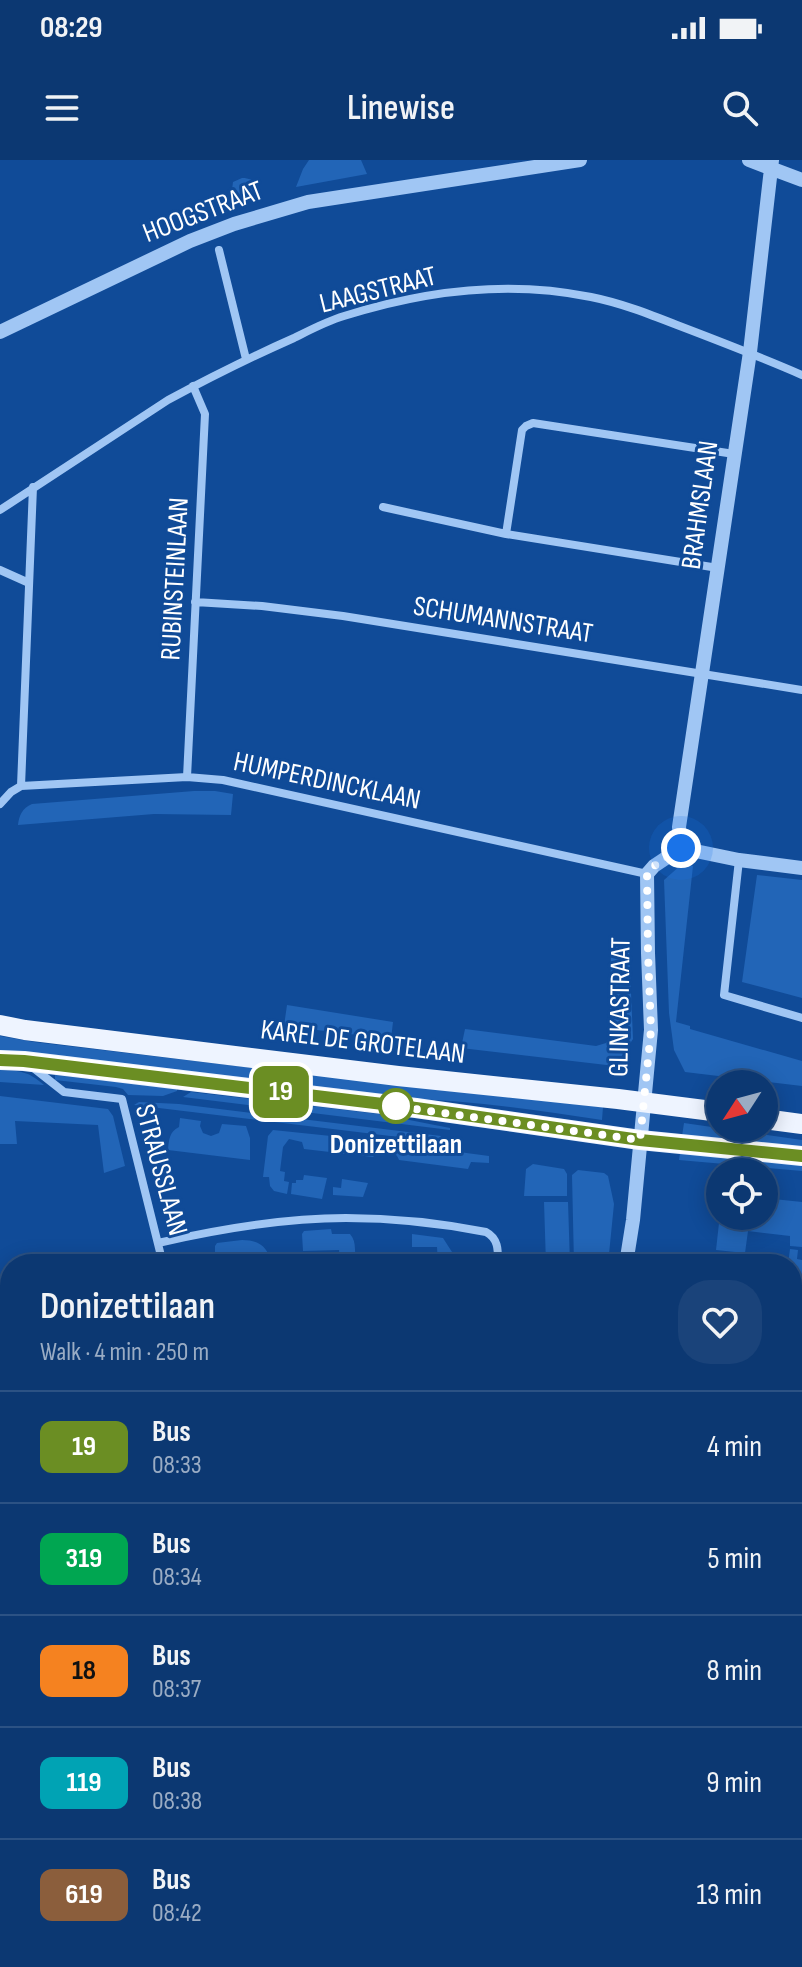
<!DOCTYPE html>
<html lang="en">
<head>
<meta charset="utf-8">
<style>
	:root { --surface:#0c3872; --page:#1a437a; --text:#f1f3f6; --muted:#9aacc4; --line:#2c5284 }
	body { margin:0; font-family:"Sofia Sans Condensed",sans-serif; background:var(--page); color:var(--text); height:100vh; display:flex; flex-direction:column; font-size:30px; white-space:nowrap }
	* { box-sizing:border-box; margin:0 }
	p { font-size:26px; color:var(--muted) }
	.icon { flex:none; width:44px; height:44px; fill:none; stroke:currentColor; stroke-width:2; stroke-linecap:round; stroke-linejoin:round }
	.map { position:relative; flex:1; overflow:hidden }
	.drawer { position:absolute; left:0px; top:1094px; width:802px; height:714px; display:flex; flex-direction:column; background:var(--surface); border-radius:32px 32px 0 0; box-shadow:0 4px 20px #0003,0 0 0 2px var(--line) }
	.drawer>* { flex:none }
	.badge { padding:0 16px; border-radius:12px; font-size:28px; line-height:52px }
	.needle { width:52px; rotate:234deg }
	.buttons { position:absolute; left:706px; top:910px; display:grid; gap:16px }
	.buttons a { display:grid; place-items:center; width:72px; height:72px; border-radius:50%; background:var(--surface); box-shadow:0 4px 20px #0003,0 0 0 2px var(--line); font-size:40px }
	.you { position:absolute; width:40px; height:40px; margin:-20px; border:6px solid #fff; border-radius:50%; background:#1a73e8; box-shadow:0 0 0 12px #1a73e833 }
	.map>.badge { position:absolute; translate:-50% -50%; box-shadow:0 0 0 4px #fff }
	.round { display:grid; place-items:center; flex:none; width:84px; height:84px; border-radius:32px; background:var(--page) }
	.headline { display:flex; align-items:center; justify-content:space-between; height:136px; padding:0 40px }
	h1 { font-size:38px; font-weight:600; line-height:60px }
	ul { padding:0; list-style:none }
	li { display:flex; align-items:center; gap:24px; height:112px; padding:0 40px; border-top:2px solid var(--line) }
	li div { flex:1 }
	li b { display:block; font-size:30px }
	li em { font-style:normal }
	li .badge { min-width:88px; font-weight:700; text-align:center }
	.status { display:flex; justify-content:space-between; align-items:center; height:56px; padding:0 40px; background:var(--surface); direction:ltr }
	.status svg { height:22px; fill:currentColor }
	header { display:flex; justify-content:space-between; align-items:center; height:104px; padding:0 40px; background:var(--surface); font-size:36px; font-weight:600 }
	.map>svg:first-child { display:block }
	.green { fill:#2265b7 }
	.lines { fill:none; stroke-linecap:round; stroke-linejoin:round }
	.minor { stroke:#a0c6f4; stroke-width:8 }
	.tertiary { stroke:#a0c6f4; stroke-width:14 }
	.primary { stroke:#eef4ff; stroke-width:20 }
	.line-casing { stroke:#fff; stroke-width:18 }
	.line { stroke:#6b8e23; stroke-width:12 }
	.walk { stroke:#fff; stroke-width:8; stroke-dasharray:0 14.4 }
	.stop-dot { fill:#fff; stroke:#6b8e23; stroke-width:4 }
	.labels { text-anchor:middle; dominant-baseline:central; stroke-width:6; stroke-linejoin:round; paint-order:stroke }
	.street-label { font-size:28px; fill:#fff; stroke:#104b98 }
	.stop-label { font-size:28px; font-weight:bold; fill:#fff; stroke:#104b98 }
</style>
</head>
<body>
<div class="status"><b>08:29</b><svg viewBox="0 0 49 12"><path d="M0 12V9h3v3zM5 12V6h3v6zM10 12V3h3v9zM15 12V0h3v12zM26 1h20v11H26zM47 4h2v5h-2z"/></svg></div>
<header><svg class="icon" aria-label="menu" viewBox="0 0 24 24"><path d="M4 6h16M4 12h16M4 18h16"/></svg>Linewise<svg class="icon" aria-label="search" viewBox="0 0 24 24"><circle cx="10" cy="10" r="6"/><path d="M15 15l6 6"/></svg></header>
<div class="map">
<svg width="802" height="1807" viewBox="0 0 802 1807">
	<rect width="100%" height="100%" fill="#104b98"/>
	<path class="green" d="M309 0H361L367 14 296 27 303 9Z
		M242 18C255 18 257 25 262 36L234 43 232 30 233 22Z
		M194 631H215L233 634 231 655 154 654 18 665C19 656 22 648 32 644Z
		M681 705 693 706 676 862 690 866V869L802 901V926L685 912 674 890 669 853 664 720Z
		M757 715 802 720V838L742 822Z
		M611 786 629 787 633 879 615 906 461 888 465 869 596 886 606 883 610 876Z
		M287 845 393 862 391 879 284 866Z
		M0 876 34 882 441 930 603 947 602 960C536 950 471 940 404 939L0 893Z
		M0 910C21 911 28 911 44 925L0 922Z
		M55 915 177 929V931L163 936 128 935 123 929 116 927 55 920Z
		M191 932 379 954 450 968V970L183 937Z
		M0 936 108 949 113 956 125 1006 104 1013 98 965 15 961 17 984H0Z
		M139 942 179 944 441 976 440 982 134 945Z
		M180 958 201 961 200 966 203 973 211 976 219 973 222 964 246 966 250 978V1000L168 990C169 980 169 972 179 967Z
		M684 963 802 980V987L682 976Z
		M273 970 331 976V981L335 983H346L348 978 426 987 427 994 439 996 443 994 444 990 489 996V1003L471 1002 468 1009 399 1000C396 991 387 989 378 991L373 997 304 989 302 982 289 979 283 987 280 1011 285 1012 284 1021 289 1022 287 1034 274 1031 270 1026 269 1017H263L268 976Z
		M680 993 802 1004V1011L679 1000Z
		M533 1004 564 1009 567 1014V1036H524L526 1009Z
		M578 1010 604 1013 608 1016 614 1044 608 1104H574L572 1015Z
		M304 1015 327 1018 322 1039 291 1034 292 1023H296V1020H303Z
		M342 1019 368 1023 363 1037 333 1035V1027L341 1028Z
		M764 1038 802 1042V1087L790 1086V1076L748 1071 745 1093 716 1090 720 1054V1056H764Z
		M544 1042H568L570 1104H546Z
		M331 1069 332 1074H350C358 1083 353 1094 357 1104H340L339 1090 303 1091 302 1074 304 1071Z
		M412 1074 443 1078 452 1092 454 1104H438L437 1087H412Z
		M242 1080C259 1080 268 1087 272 1104H241V1092L215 1093V1086L217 1083Z
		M790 1089 798 1090 797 1099 802 1100V1141L792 1138V1104H788Z
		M184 1798H269L265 1807H175V1802L181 1801Z
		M399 1798H452L455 1799 453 1807H396Z"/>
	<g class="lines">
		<path class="minor" d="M219 90 246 199
			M383 347 506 374 718 408
			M0 350 168 240C209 218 251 197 294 178 310 170 327 161 344 156 423 131 509 120 591 137 621 143 649 154 677 165 719 181 761 197 802 215
			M506 374 522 270 526 266 533 263 734 294
			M0 410 29 423
			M195 442 262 446 343 456 802 530
			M187 617 205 254 193 226
			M21 626 33 327
			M0 644 11 632 21 626 187 617 223 620 647 714
			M739 700 724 835 802 858
			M31 906 64 932 122 939 163 1104
			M158 1083C219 1069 283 1058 346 1058 394 1058 440 1063 486 1072 499 1079 498 1091 498 1104
			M792 1205 802 1207
			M792 1375 802 1377
			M0 1532H10
			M132 1807V1798
			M280 1807 283 1798
			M327 1807 331 1798
			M471 1807 473 1798
			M603 1807 605 1798
			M630 1807 632 1798
			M767 1807 768 1798"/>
		<path class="tertiary" d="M749 0 802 20
			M0 172 190 81 234 64 308 42 580 0
			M681 688 679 667 750 192 772 0
			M681 688 739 700 802 708
			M626 1104 633 1060 651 870 648 793 647 714 654 706 681 688
			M792 1673 802 1674"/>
		<path class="primary" d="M0 865 25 870 398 916 618 939 720 952
			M0 900 24 901 416 948 640 980 802 996
			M764 959 802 964"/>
	</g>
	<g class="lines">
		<g class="line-casing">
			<path id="line" d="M0 900 24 901 416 948 640 980 802 996"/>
		</g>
		<use href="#line" class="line"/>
		<path class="walk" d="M396 946 385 945 640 980 651 870 648 793 647 714 654 706 681 688"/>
	</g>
	<circle class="stop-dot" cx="396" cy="946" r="16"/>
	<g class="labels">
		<g class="street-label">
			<text transform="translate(203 52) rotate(-21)">HOOGSTRAAT</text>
			<text transform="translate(378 130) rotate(-14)">LAAGSTRAAT</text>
			<text transform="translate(700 345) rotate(-82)">BRAHMSLAAN</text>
			<text transform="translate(175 419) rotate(-87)">RUBINSTEINLAAN</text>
			<text transform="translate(503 460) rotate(9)">SCHUMANNSTRAAT</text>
			<text transform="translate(327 621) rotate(12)">HUMPERDINCKLAAN</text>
			<text transform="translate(620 847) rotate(-89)">GLINKASTRAAT</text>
			<text transform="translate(363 882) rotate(7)">KAREL DE GROTELAAN</text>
			<text transform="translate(161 1010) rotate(75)">STRAUSSLAAN</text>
		</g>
		<g class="stop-label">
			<text x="396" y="984">Donizettilaan</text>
		</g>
	</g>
</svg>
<div class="buttons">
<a><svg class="needle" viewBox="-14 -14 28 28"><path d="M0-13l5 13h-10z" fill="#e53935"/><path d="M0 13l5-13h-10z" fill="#9aacc4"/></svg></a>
<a><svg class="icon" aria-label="locate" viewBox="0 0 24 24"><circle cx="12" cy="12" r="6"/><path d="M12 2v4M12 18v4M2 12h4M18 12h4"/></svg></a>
</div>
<div class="you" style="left:681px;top:688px"></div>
<b class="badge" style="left:281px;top:932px;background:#6b8e23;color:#fff">19</b>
<section class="drawer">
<div class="headline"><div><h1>Donizettilaan</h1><p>Walk · 4 min · 250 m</p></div><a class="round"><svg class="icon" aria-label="heart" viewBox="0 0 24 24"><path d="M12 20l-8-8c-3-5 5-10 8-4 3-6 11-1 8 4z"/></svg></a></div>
<ul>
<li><span class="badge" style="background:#6b8e23;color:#fff">19</span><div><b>Bus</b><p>08:33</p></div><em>4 min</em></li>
<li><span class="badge" style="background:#00a651;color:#fff">319</span><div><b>Bus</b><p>08:34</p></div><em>5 min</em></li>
<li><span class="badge" style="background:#f58220;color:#111">18</span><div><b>Bus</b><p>08:37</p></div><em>8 min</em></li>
<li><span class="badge" style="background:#00a3b4;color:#fff">119</span><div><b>Bus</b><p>08:38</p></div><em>9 min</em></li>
<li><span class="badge" style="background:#8b5e3c;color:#fff">619</span><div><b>Bus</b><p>08:42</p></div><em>13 min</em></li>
</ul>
</section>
</div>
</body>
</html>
